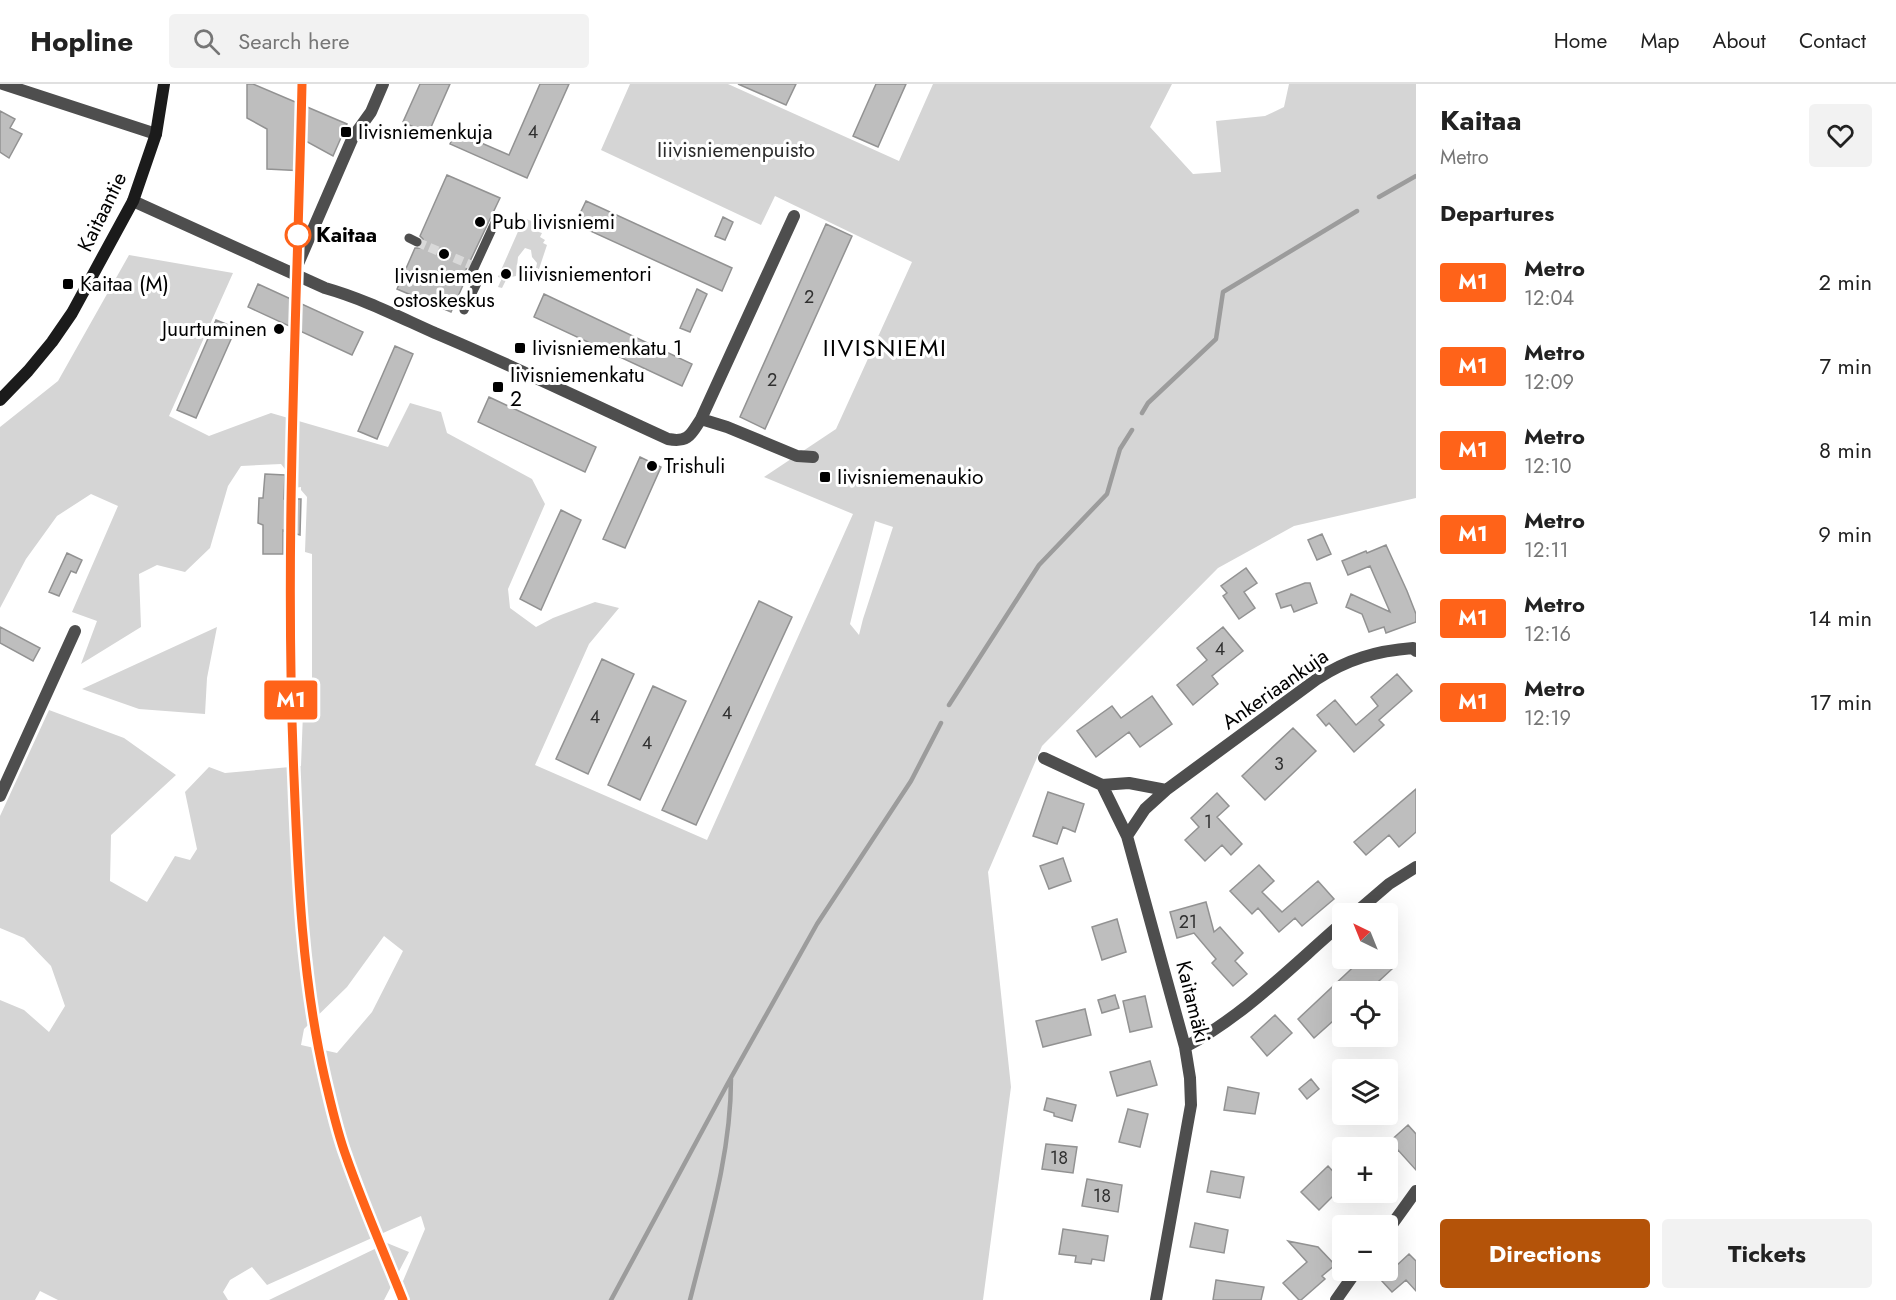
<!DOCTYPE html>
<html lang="en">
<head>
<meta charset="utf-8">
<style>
	:root { --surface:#fff; --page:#f2f2f2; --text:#222; --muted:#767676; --line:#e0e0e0; --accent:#b45309 }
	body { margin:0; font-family:Jost,sans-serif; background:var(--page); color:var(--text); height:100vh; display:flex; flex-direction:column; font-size:22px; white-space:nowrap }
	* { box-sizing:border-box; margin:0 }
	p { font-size:20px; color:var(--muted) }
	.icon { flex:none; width:33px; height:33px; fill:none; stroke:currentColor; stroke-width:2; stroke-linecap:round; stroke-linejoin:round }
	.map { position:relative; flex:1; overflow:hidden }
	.panel { display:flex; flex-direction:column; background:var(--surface); width:480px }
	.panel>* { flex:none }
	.badge { padding:0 12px; border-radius:4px; font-size:21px; line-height:39px }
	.needle { width:39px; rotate:317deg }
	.fabs { position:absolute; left:1332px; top:819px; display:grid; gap:12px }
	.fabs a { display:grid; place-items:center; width:66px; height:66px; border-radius:6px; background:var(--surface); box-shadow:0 6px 24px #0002; font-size:30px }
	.map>.badge { position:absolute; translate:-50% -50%; box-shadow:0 0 0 3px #fff }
	h2 { padding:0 24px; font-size:22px; line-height:54px }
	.round { display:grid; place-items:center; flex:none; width:63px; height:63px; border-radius:6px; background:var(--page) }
	.head { display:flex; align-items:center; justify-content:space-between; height:102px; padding:0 24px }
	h1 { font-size:28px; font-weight:700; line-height:45px }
	.primary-button { display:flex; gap:12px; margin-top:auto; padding:12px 24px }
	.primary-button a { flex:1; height:69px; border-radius:6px; background:var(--accent); color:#fff; font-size:24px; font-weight:700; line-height:69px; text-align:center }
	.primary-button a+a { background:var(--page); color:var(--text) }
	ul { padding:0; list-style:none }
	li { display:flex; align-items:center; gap:18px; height:84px; padding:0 24px }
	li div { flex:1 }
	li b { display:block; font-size:22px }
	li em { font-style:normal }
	li .badge { min-width:66px; font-weight:700; text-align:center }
	header { display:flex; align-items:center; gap:36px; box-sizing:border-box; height:84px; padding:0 30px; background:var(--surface); border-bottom:2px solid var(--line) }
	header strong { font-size:28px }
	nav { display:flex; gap:33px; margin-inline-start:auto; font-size:21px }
	.search { width:420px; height:54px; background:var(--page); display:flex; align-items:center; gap:15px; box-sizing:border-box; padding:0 21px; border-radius:6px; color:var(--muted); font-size:22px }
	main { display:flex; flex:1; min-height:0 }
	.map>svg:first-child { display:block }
	.green { fill:#d5d5d5; fill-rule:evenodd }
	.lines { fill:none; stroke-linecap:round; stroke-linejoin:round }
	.stream { stroke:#9c9c9c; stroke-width:4.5 }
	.building { fill:#bebebe; stroke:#929292; stroke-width:1.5 }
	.pedestrian-tunnel { stroke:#d9d9d9; stroke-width:9; stroke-dasharray:9 4.5; stroke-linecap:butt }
	.pedestrian { stroke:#4e4e4e; stroke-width:9 }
	.minor { stroke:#4e4e4e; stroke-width:12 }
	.secondary { stroke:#1b1b1b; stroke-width:12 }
	.line-casing { stroke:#fff; stroke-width:14 }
	.line { stroke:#ff6319; stroke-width:9 }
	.poi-dot { fill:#000; stroke:#fff; stroke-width:2 }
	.stop-dot { fill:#fff; stroke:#ff6319; stroke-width:3 }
	.labels { text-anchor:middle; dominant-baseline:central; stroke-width:6; stroke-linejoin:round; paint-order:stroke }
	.number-label { font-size:18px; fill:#303030 }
	.poi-label { font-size:21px; fill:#000; stroke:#fff; text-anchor:start }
	.park-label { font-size:21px; fill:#2c2c2c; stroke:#fff }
	.street-label { font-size:21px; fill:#000; stroke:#fff }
	.stop-label { font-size:21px; font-weight:bold; fill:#000; stroke:#fff; text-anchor:start }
	.quarter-label { font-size:24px; letter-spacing:1.5px; fill:#000; stroke:#fff }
</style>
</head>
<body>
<header>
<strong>Hopline</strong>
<div class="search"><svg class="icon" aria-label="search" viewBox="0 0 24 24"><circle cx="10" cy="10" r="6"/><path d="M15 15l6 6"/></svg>Search here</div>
<nav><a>Home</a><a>Map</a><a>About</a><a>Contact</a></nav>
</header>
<main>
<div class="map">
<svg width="1416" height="1216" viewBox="0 0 1416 1216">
	<rect width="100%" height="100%" fill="#fff"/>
	<path class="green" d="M630 0H728L899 77 933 0H1172L1150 43 1193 90 1221 88 1216 37 1265 32 1284 23 1289 0H1416V414L1294 442 1218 484 1042 662 988 788 1011 1003 983 1216H395L425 1145 421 1132 267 1201 252 1183 230 1196 223 1208 228 1216H58L40 1207 35 1216H0V916L24 926 49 948 65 922 51 882 24 854 0 844V732L49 626 124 654 176 691 111 751 110 797 147 818 175 772 190 776 197 765 185 708 209 683 225 689 301 682 304 602 312 601V470L305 468 307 413 301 406V403L293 404 289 390 281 380 241 382 228 402 210 464 185 488 157 481 139 490 141 543 81 580 97 537 72 528 118 422 91 410 57 432 26 475 0 524V343L58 297 129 171 233 189 169 332 209 352 271 329 388 363 410 319 441 328 447 349 532 395 545 420 508 505 510 524 536 543 553 534 595 518 619 524 589 560 535 681 707 756 853 430 764 393 836 345 912 178 775 112 761 141 601 66ZM875 437 893 443 863 535 859 551 850 540ZM384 852 403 867 372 928 337 969 301 961 304 945 347 903Z
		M524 134 539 140 537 144 540 145 539 148 542 149 540 153 545 156 543 159 547 161 539 185 536 184 537 179 532 173 531 166 525 164 518 173 516 192 507 194 502 204 498 203 502 194 498 193Z
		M217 543 207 594 205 630 139 625 82 605Z
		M387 1159 409 1168 384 1216H269Z"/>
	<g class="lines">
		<path class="stream" d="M1379 113 1416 92
			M1142 329 1148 319 1216 255 1223 208 1357 127
			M949 621 1039 481 1107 410 1120 365 1132 346
			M611 1216 728 999 817 840 911 697 941 639
			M690 1216C708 1144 731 1070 731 995"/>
	</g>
	<path class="building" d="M247 0H253L347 40 333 72 304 56 305 87 267 85V45L247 34Z
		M420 0H450L428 50 403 38Z
		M540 0H569L527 94 450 60 456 48 509 71Z
		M738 0H796L786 21Z
		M876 0H906L878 63 853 52Z
		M0 27 15 35 10 44 22 50 9 74 0 68Z
		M447 91 500 114 463 192 464 199 451 228 397 205 415 164H420L423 160V155L420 152Z
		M586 117 732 184 722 207 575 140Z
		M723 133 733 138 725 156 715 152Z
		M826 140 852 152 765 345 740 333Z
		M258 200 363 248 352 271 248 223Z
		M697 205 707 210 690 248 680 244Z
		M544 210 692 280 682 302 534 233Z
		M216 236 236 244 196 334 177 326Z
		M395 262 413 270 377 355 358 347Z
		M489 313 596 363 585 388 478 338Z
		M640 373 661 383 625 464 603 455Z
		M265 390 285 391 284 415H301L300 451 283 446V470H263V441L258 439 259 414H263Z
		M561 426 581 436 541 526 520 515Z
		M1322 450 1331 470 1317 476 1308 456Z
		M1386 461 1407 507 1416 530V538L1386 549 1384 543 1369 548 1362 530 1346 523 1351 510 1390 528 1370 482 1348 491 1342 477 1366 467 1367 469Z
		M67 469 82 476 76 489 71 487 59 512 49 508Z
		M1246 484 1257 499 1244 508 1255 524 1239 535 1223 512 1227 509 1221 502Z
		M1305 499H1310L1317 519 1294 528 1291 521 1281 524 1276 510Z
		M759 517 792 533 696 741 662 726Z
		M0 543 40 564 33 577 0 559Z
		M1223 543 1243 567 1212 592 1218 600 1193 621 1177 601 1207 576 1197 564Z
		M602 575 634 590 588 690 556 675Z
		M1397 590 1412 607 1379 636 1384 641 1354 668 1329 639 1326 642 1317 631 1335 616 1356 641 1378 622 1371 613Z
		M653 602 686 617 640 716 608 701Z
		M1152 612 1172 640 1140 663 1129 648 1096 673 1077 647 1112 622 1121 634Z
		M1293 644 1316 667 1265 716 1242 692Z
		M1416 705V748L1399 763 1389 751 1366 771 1354 758Z
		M1048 708 1084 720 1075 748 1063 743 1057 760 1033 752Z
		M1217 709 1229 722 1217 733 1242 760 1231 771 1222 761 1205 777 1185 756 1199 743 1191 734Z
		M1063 774 1071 797 1049 805 1040 782Z
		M1259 781 1274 797 1262 808 1282 828 1318 797 1334 815 1302 842 1295 834 1279 848 1258 824 1252 830 1230 807Z
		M1206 818 1214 848 1220 843 1243 869 1235 877 1247 890 1233 902 1212 879 1216 875 1194 849 1177 854 1170 828Z
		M1117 835 1126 868 1102 876 1092 843Z
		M1363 874H1383L1392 885 1367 908H1342V929L1314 954 1298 935Z
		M1115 911 1119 924 1102 929 1098 916Z
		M1145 912 1152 943 1130 948 1123 917Z
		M1085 925 1091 951 1043 963 1036 937Z
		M1275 931 1292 949 1267 972 1251 953Z
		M1150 977 1157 1001 1117 1012 1110 988Z
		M1311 995 1319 1005 1307 1015 1299 1005Z
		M1228 1003 1259 1009 1255 1030 1224 1026Z
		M1047 1014 1076 1021 1072 1037 1054 1032V1029L1044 1026Z
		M1128 1025 1148 1030 1140 1063 1119 1058Z
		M1408 1041 1416 1050V1086L1398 1066 1388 1076V1059Z
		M1046 1060 1077 1063 1073 1089 1042 1085Z
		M1328 1082 1342 1097V1103L1319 1126 1301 1108Z
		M1211 1087 1244 1093 1240 1114 1207 1108Z
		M1087 1095 1122 1101 1118 1128 1082 1122Z
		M1195 1139 1228 1146 1224 1169 1190 1163Z
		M1063 1145 1108 1152 1104 1177 1092 1175 1091 1180 1075 1178 1076 1172 1059 1170Z
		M1288 1157 1318 1163 1335 1181 1322 1192 1325 1195 1301 1216H1299L1283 1199 1307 1178Z
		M1409 1170 1416 1177V1207L1406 1196 1392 1208 1381 1196Z
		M1216 1196 1264 1203 1261 1216H1213Z"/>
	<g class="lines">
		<path class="pedestrian-tunnel" d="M417 158 471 181"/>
		<path class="pedestrian" d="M409 154 417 158
			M464 226 477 199 469 195 498 132"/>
		<path class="minor" d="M3 0 156 50
			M133 117 325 204C364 215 399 233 435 249 514 282 591 320 668 355 689 359 691 350 701 335L794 132
			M294 189 353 53 371 28 383 0
			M701 335 727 343 797 372 813 373
			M1044 674 1102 701 1127 752 1185 963 1190 994 1191 1021 1156 1216
			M1102 701 1129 699 1166 706
			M0 712 75 547
			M1127 752 1145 725 1166 706 1317 595C1348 575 1376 567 1413 564L1416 567
			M1354 830 1389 800 1416 783
			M1185 963C1244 932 1292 882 1342 839
			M1388 1146 1416 1107
			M1336 1216 1357 1186"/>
		<path class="secondary" d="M0 316 28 287 52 258 72 229 133 117 156 50 164 0"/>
	</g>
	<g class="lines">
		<g class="line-casing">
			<path id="line" d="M302 0C297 231 284 462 294 693 298 794 302 895 325 995 331 1020 337 1048 346 1072 363 1121 384 1168 403 1216"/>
		</g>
		<use href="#line" class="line"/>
	</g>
	<g class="poi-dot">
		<rect x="340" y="42" width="12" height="12" rx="3"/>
		<circle cx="480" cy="138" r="6"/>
		<circle cx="444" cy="170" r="6"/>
		<circle cx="506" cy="190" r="6"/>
		<rect x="62" y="194" width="12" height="12" rx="3"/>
		<circle cx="279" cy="245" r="6"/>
		<rect x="514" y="258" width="12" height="12" rx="3"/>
		<rect x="492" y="297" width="12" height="12" rx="3"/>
		<circle cx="652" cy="382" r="6"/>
		<rect x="819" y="387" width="12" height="12" rx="3"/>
	</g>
	<circle class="stop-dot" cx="298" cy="151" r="12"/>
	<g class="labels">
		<g class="number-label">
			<text x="533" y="48">4</text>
			<text x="809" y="213">2</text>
			<text x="772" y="296">2</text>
			<text x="1220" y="565">4</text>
			<text x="727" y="629">4</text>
			<text x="595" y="633">4</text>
			<text x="647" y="659">4</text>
			<text x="1279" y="680">3</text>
			<text x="1208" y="738">1</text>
			<text x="1188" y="838">21</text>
			<text x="1059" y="1074">18</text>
			<text x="1102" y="1112">18</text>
		</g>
		<g class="poi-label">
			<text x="358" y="48">Iivisniemenkuja</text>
			<text x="492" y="138">Pub Iivisniemi</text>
			<text x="518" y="190">Iiivisniementori</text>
			<text x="444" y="192" text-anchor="middle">Iivisniemen<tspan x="444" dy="24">ostoskeskus</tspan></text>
			<text x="80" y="200">Kaitaa (M)</text>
			<text x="267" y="245" text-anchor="end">Juurtuminen</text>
			<text x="532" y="264">Iivisniemenkatu 1</text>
			<text x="510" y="291">Iivisniemenkatu<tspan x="510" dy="24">2</tspan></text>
			<text x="664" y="382">Trishuli</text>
			<text x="837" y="393">Iivisniemenaukio</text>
		</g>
		<g class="park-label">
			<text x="736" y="66">Iiivisniemenpuisto</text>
		</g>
		<g class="street-label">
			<text transform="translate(102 128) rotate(-64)">Kaitaantie</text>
			<text transform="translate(1275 605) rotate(-35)">Ankeriaankuja</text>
			<text transform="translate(1193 918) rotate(76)">Kaitamäki</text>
		</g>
		<g class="stop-label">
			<text x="316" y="151">Kaitaa</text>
		</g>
		<g class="quarter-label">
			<text x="885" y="263">IIVISNIEMI</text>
		</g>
	</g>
</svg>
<div class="fabs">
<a><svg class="needle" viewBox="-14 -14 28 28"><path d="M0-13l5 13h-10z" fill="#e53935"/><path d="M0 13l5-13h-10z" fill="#767676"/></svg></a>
<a><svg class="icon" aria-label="locate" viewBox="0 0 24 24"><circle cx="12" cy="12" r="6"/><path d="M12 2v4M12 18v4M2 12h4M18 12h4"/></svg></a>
<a><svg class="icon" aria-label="layers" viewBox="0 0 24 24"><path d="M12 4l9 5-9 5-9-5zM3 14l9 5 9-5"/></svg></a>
<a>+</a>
<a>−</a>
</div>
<b class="badge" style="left:291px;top:616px;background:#ff6319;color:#fff">M1</b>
</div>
<section class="panel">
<div class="head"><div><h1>Kaitaa</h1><p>Metro</p></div><a class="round"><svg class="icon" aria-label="heart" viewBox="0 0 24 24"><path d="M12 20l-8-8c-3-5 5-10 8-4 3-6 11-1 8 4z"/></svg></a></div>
<h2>Departures</h2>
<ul>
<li><span class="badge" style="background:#ff6319;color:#fff">M1</span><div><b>Metro</b><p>12:04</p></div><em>2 min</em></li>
<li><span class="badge" style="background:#ff6319;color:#fff">M1</span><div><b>Metro</b><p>12:09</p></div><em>7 min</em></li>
<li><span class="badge" style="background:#ff6319;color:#fff">M1</span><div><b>Metro</b><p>12:10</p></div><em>8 min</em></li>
<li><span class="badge" style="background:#ff6319;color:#fff">M1</span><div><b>Metro</b><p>12:11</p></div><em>9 min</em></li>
<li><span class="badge" style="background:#ff6319;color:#fff">M1</span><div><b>Metro</b><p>12:16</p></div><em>14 min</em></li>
<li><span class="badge" style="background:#ff6319;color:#fff">M1</span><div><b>Metro</b><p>12:19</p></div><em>17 min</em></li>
</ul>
<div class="primary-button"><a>Directions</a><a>Tickets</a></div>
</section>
</main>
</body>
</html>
